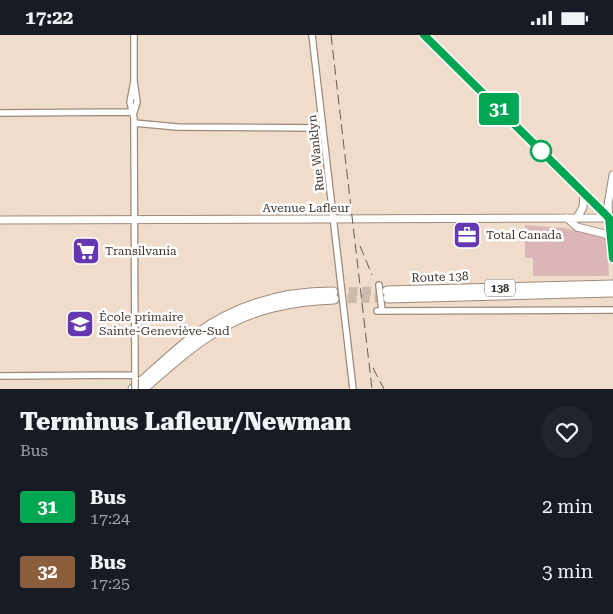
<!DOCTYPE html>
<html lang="en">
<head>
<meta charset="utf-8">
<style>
	:root { --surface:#171b24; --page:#20242c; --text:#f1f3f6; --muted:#9ea1a6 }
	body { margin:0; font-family:"Roboto Serif",serif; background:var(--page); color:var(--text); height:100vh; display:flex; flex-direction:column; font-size:19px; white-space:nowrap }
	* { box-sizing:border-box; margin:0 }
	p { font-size:16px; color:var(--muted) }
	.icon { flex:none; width:28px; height:28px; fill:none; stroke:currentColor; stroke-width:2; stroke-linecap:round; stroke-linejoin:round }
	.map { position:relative; height:354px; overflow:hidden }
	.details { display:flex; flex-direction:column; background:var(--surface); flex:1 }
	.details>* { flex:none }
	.badge { padding:0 10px; border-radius:4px; font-size:18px; line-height:32px }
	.map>.badge { position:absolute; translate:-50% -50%; box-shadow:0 0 0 2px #fff }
	.round { display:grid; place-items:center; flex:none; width:52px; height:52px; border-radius:26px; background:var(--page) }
	.overview { display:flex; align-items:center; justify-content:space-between; height:85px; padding:0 20px }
	h1 { font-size:24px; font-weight:800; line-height:38px }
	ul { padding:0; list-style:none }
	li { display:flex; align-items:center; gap:15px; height:65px; padding:0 20px }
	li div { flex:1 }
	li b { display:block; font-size:19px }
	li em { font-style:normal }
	li .badge { min-width:55px; font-weight:700; text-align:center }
	.status { display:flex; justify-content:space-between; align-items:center; height:35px; padding:0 25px; background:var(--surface); direction:ltr }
	.status svg { height:14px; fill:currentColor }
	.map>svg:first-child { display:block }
	.green { fill:#dcb5b9 }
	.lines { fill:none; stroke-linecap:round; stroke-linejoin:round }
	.highway-tunnel { stroke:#ccbaab; stroke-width:9; stroke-dasharray:9 4.5; stroke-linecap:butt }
	.minor-casing { stroke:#9d8a7b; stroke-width:8 }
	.major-casing { stroke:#9d8a7b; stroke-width:9 }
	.highway-casing { stroke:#9d8a7b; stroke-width:11 }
	.minor { stroke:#fff; stroke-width:5.5 }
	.major { stroke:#fff; stroke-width:7 }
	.highway { stroke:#fff; stroke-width:9 }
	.rail { stroke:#655a51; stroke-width:1; stroke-dasharray:10 5; stroke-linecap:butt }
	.minor-bridge-casing { stroke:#9d8a7b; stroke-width:8; stroke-linecap:butt }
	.minor-bridge { stroke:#fff; stroke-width:5.5 }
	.line-casing { stroke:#fff; stroke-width:11 }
	.line { stroke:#00a651; stroke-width:8 }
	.stop-dot { fill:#fff; stroke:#00a651; stroke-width:2.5 }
	.labels { text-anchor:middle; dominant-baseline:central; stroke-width:5; stroke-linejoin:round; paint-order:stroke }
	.shield { fill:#fff; stroke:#76716c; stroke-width:1 }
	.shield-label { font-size:11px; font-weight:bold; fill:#3c342d }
	.street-label { font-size:12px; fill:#3c342d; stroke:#fff }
	.poi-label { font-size:12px; fill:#3c342d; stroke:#fff; text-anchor:start }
</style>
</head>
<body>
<div class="status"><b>17:22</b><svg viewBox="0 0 49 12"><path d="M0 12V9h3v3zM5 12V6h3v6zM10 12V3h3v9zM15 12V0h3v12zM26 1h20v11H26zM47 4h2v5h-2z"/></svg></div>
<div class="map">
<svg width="613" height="354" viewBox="0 0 613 354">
	<rect width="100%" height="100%" fill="#f0dccb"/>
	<path class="green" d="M525 190 565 193 604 203 607 208 609 241H533V223H525Z"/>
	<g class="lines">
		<path class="highway-tunnel" d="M335 257 387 256
			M334 264 388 263"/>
		<g class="minor-casing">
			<path id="minor" d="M134 0V46L137 67 134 77
				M312 0 353 354
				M134 46 130 67 134 83 135 344
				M0 78 134 77
				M134 88 177 92 323 93
				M609 183 613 223
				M379 250 382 276
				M377 276 613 275
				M0 341 135 340"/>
		</g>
		<g class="major-casing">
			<path id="major" d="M424 0 609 183
				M567 183 577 192 605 199 612 204 613 203
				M577 183 583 172 584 159
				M609 183 608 170 613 140
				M0 185 613 183"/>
		</g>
		<g class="highway-casing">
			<path id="highway" d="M387 256 613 250
				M388 263 613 257
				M133 354C154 336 174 316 197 299 237 270 284 257 333 257
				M143 354C209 296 242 268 334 264"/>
		</g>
		<use href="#minor" class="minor"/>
		<use href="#major" class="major"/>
		<use href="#highway" class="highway"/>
		<path class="rail" d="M331 0 372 354
			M360 211 372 240
			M373 333 384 354"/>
		<g class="minor-bridge-casing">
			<path id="minor-bridge" d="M135 354V344"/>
		</g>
		<use href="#minor-bridge" class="minor-bridge"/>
	</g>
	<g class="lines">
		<g class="line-casing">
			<path id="line" d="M424 0 609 183 613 223"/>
		</g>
		<use href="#line" class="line"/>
	</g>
	<defs>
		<g id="office-square" transform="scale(1.4375)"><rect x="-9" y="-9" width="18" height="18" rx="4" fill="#6438b0" stroke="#fff"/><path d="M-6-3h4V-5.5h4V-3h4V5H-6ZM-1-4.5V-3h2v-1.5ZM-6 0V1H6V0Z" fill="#fff"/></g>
		<g id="supermarket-square" transform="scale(1.4375)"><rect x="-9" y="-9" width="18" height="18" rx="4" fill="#6438b0" stroke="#fff"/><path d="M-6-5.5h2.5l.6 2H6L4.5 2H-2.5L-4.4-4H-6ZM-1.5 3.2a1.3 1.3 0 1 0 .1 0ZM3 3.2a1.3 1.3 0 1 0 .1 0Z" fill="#fff"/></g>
		<g id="school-square" transform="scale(1.4375)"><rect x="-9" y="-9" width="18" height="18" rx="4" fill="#6438b0" stroke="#fff"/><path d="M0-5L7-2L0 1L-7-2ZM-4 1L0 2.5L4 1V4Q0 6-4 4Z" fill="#fff"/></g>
	</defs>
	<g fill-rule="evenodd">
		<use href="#office-square" x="467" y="200"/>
		<use href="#supermarket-square" x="86" y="216"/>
		<use href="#school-square" x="80" y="289"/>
	</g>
	<circle class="stop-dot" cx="541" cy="116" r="10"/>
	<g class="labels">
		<rect class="shield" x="485" y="244.5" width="30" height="17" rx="4"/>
		<g class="shield-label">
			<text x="500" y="253">138</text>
		</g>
		<g class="street-label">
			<text transform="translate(316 118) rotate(-96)">Rue Wanklyn</text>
			<text x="306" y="173">Avenue Lafleur</text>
			<text transform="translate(440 242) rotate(-2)">Route 138</text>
		</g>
		<g class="poi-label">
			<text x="486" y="200">Total Canada</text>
			<text x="105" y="216">Transilvania</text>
			<text x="99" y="282">École primaire<tspan x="99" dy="14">Sainte-Geneviève-Sud</tspan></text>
		</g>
	</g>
</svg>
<b class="badge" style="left:499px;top:74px;background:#00a651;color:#fff">31</b>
</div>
<section class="details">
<div class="overview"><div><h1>Terminus Lafleur/Newman</h1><p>Bus</p></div><a class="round"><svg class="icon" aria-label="heart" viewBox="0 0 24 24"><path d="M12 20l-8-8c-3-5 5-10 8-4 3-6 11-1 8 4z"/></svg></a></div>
<ul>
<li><span class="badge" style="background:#00a651;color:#fff">31</span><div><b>Bus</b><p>17:24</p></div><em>2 min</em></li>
<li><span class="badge" style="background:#8b5e3c;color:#fff">32</span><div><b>Bus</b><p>17:25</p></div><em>3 min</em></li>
</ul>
</section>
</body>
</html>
